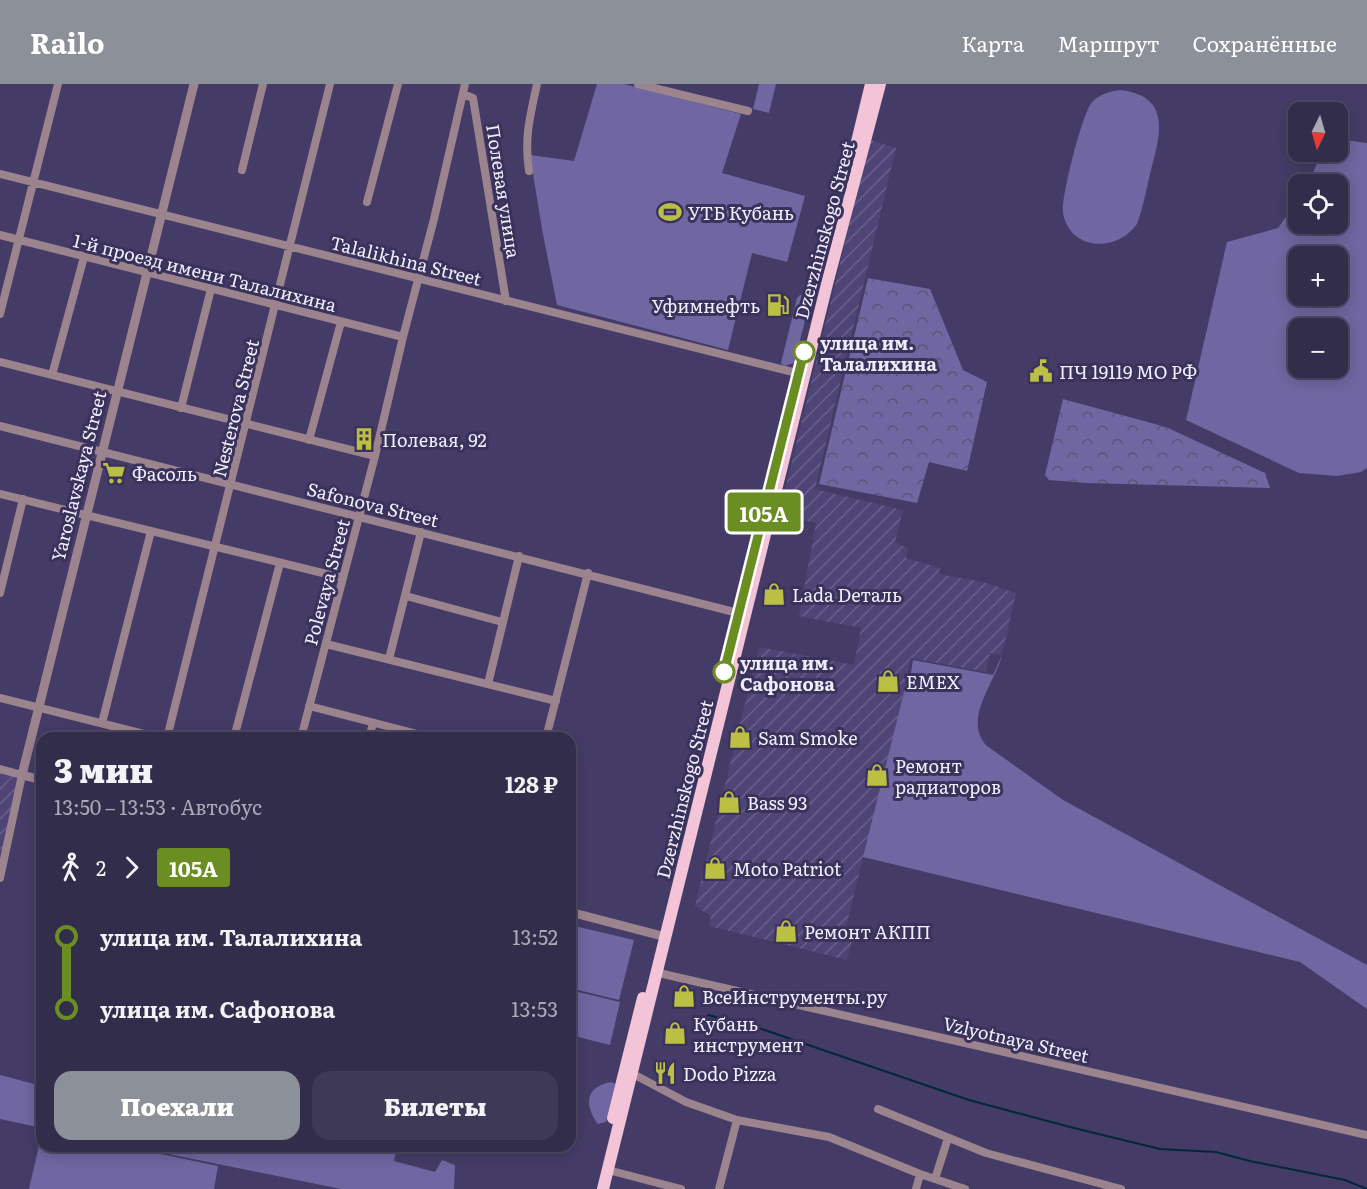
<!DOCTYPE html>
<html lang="ru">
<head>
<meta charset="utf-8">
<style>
	:root { --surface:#332d4c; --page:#3e3956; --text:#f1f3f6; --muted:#a9a8b5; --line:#4e4964; --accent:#8c9099 }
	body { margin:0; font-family:Literata,serif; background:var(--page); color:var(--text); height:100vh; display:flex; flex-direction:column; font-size:22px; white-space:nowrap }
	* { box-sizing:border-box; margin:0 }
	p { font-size:20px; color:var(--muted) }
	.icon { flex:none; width:33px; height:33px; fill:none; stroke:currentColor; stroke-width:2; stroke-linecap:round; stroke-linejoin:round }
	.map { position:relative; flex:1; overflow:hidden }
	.drawer { position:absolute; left:36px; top:648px; width:540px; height:420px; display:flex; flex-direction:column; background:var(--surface); border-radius:18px; box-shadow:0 3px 15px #0003,0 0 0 2px var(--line) }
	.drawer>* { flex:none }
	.badge { padding:0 12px; border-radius:4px; font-size:21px; line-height:39px }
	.needle { width:39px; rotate:185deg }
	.fabs { position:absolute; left:1288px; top:18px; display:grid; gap:12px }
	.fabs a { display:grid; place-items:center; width:60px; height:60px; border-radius:12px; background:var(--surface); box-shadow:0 3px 15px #0003,0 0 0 2px var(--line); font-size:30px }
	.map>.badge { position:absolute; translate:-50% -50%; box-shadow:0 0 0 3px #fff }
	.legs { display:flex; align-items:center; gap:9px; height:66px; padding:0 18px; font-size:20px }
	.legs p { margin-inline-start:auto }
	.summary { display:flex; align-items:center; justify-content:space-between; height:102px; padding:0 18px }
	h1 { font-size:33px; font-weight:800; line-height:45px }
	.primary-button { display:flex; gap:12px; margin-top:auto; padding:12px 18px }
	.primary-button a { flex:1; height:69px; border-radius:18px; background:var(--accent); color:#fff; font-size:24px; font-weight:800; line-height:69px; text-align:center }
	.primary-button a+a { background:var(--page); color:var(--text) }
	ul { padding:0 18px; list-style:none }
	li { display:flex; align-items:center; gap:21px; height:72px; font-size:22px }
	li i { display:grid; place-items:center; width:9px; height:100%; margin:0 8px; background:currentColor }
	li i::after { content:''; width:15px; height:15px; margin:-8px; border:4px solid; border-radius:50%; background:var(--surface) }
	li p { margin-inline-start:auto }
	li:first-child i { background:linear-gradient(#0000 50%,currentColor 0) }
	li:last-child i { background:linear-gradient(currentColor 50%,#0000 0) }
	header { display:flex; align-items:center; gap:36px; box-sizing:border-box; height:84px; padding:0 30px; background:var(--accent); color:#fff }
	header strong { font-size:28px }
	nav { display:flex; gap:33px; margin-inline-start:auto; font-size:21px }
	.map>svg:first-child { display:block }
	.industrial { fill:url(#industrial-furrows) }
	.green { fill:#7066a1; fill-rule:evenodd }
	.forest { fill:url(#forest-crowns) }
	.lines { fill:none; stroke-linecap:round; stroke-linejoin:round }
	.stream { stroke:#02293a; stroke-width:2 }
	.minor { stroke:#9c848e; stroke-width:8 }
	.tertiary { stroke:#9c848e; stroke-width:9 }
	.primary { stroke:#f3c3d7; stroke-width:12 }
	.line-1-casing { stroke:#fff; stroke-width:14 }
	.line-1 { stroke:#6b8e23; stroke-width:9 }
	.stop-1-dot { fill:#fff; stroke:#6b8e23; stroke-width:3 }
	.labels { text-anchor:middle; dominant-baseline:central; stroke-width:6; stroke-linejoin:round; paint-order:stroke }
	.street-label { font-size:18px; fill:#f0eefe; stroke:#3a325b }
	.poi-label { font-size:18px; fill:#f0eefe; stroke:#3a325b; text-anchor:start }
	.stop-label { font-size:18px; font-weight:bold; fill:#f0eefe; stroke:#3a325b; text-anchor:start }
</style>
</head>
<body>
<header>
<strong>Railo</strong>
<nav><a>Карта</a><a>Маршрут</a><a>Сохранённые</a></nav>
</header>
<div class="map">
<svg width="1367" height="1105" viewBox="0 0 1367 1105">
	<defs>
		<pattern id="industrial-furrows" width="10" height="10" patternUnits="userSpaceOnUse" patternTransform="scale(1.5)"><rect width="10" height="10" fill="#4e4576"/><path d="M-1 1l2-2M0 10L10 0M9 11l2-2" fill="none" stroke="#68608b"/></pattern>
		<pattern id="forest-crowns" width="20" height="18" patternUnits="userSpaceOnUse" patternTransform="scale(1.5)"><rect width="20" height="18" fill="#7066a1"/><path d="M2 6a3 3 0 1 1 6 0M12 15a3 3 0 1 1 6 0" fill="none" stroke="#5a5572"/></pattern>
	</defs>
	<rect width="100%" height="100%" fill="#443c66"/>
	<path class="industrial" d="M870 56 896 64 815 405 903 426 895 458 908 464 906 474 940 484 939 490 983 498 1016 509 1002 571 990 569 986 588 910 574 907 596 844 851 853 854 847 876 709 842 711 832 695 822 759 563 854 581 861 544 799 532 816 439 779 431Z
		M0 681 22 687 0 786Z"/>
	<path class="green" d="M597 0H624L741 30 722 89 805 112 787 178 752 169 728 266 557 221 542 145 530 71 574 77Z
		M759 0H776L769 29 753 25Z
		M1121 6C1174 13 1159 54 1150 90 1146 107 1143 124 1137 140 1117 169 1070 167 1063 129 1061 113 1082 30 1092 18 1100 10 1110 7 1121 6Z
		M1338 55 1367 59V384L1361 388 1337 392 1299 389 1186 336 1227 158 1278 144 1299 114V140H1338V100H1308L1322 68H1338ZM1299 172H1338V212H1299ZM1299 244H1338V284H1299Z
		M800 211 806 212 810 218 794 279 784 282 781 279 797 214Z
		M1002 571C995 599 962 636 987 662L1063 716 1367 881V925L1300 878 863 773 907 596 910 595 913 576 993 591Z
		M570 841 634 856 619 916 570 904Z
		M570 906 620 918 610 961 570 951Z
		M0 991 42 1002V1044L0 1035Z
		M611 998 615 1000 606 1038 598 1040C584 1021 585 1003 611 998Z
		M42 1049V1062H123L218 1082 214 1105H29Z
		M129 1062H375L396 1067 394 1077 435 1088 442 1076 455 1081 454 1105H341Z"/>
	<path class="forest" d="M868 194 930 205 963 286 987 298 967 387 929 378 917 419 819 400Z
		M1063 315 1166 343 1265 389 1270 404 1087 399 1049 396 1045 391Z"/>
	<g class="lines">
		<path class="stream" d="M708 931 753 942 969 1016 1070 1043 1160 1065 1216 1068 1250 1077 1345 1096 1367 1105"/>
		<path class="minor" d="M638 0 748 27
			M463 10 473 14 506 217
			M242 86 263 0
			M529 87C524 53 530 33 537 0
			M0 90 805 291
			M367 118 398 0
			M0 151 403 253
			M0 230 58 0
			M0 278 375 372
			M52 291 84 173
			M181 324 211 205
			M0 342 738 529
			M309 356 341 238
			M0 410 343 494
			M0 509 23 415
			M406 512 502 538
			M326 560 556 617
			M389 575 421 448
			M488 600 519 472
			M0 614 160 654
			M309 622 433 654
			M102 639 151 447
			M167 654 330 0
			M234 654 280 479
			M301 654 375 372 403 253 434 135 465 0
			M369 654 373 639
			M546 654 588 489
			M0 685 22 691 0 794
			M658 887 663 890 1367 1051
			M633 990 686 1018 737 1036 829 1053 920 1090 965 1105
			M878 1025 986 1069 1121 1105
			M608 1086 681 1105
			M935 1095 948 1054
			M719 1105 737 1036
			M916 1105 920 1090"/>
		<path class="tertiary" d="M42 696 22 691 194 0
			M570 828 666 853"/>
		<path class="primary" d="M856 62 871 0
			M751 478 770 405
			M613 1034 643 914
			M603 1105 827 200 880 0"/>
	</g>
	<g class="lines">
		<g class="line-1-casing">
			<path id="line-1" d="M724 588 804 268"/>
		</g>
		<use href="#line-1" class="line-1"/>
	</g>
	<defs>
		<g id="stadium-bare" transform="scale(1.8)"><path d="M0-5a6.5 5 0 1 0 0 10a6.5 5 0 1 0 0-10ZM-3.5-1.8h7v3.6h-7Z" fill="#bbc044" stroke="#3a325b" stroke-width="2.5" paint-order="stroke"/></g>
		<g id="fuel-bare" transform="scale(1.8)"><path d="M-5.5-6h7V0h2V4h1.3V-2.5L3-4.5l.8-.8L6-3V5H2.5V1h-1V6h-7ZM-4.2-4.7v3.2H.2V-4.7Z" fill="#bbc044" stroke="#3a325b" stroke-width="2.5" paint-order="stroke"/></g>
		<g id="civic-bare" transform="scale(1.8)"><path d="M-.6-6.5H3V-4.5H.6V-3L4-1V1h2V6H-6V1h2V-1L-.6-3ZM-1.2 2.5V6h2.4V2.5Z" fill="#bbc044" stroke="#3a325b" stroke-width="2.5" paint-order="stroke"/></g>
		<g id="building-bare" transform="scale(1.8)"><path d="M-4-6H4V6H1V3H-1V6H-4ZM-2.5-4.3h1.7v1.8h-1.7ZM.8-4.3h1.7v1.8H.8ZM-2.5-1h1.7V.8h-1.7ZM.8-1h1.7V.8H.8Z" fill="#bbc044" stroke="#3a325b" stroke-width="2.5" paint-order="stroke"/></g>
		<g id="supermarket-bare" transform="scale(1.8)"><path d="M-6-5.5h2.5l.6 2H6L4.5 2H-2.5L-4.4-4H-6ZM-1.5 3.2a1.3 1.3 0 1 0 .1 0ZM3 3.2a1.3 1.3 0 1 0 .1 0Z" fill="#bbc044" stroke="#3a325b" stroke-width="2.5" paint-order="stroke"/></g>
		<g id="shop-bare" transform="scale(1.8)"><path d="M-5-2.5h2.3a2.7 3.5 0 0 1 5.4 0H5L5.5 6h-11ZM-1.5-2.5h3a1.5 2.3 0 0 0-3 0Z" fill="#bbc044" stroke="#3a325b" stroke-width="2.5" paint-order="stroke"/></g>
		<g id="restaurant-bare" transform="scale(1.8)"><path d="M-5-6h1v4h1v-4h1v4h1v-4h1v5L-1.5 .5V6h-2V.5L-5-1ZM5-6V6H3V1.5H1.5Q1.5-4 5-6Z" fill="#bbc044" stroke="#3a325b" stroke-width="2.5" paint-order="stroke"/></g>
	</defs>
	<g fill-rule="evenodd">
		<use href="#stadium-bare" x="670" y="128"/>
		<use href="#fuel-bare" x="778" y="221"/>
		<use href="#civic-bare" x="1041" y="287"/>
		<use href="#building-bare" x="364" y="355"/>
		<use href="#supermarket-bare" x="114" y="389"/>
		<use href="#shop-bare" x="774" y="510"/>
		<use href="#shop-bare" x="888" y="597"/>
		<use href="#shop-bare" x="740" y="653"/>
		<use href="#shop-bare" x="877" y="691"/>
		<use href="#shop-bare" x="729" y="718"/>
		<use href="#shop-bare" x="715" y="784"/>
		<use href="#shop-bare" x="786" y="847"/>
		<use href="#shop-bare" x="684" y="912"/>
		<use href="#shop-bare" x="675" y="949"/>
		<use href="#restaurant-bare" x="665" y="989"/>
	</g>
	<g class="stop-1-dot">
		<circle cx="804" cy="268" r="10"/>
		<circle cx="724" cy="588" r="10"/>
	</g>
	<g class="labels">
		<g class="street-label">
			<text transform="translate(504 107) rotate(81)">Полевая улица</text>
			<text transform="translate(824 146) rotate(-75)">Dzerzhinskogo Street</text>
			<text transform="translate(406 176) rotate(14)">Talalikhina Street</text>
			<text transform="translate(205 188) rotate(14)">1-й проезд имени Талалихина</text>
			<text transform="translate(235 324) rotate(-76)">Nesterova Street</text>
			<text transform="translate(78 392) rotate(-76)">Yaroslavskaya Street</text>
			<text transform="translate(373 420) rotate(14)">Safonova Street</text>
			<text transform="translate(326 498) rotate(-75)">Polevaya Street</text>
			<text transform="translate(684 705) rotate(-76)">Dzerzhinskogo Street</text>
			<text transform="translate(1016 955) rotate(13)">Vzlyotnaya Street</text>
		</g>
		<g class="poi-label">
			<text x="688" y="128">УТБ Кубань</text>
			<text x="760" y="221" text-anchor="end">Уфимнефть</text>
			<text x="1059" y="287">ПЧ 19119 МО РФ</text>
			<text x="382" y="355">Полевая, 92</text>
			<text x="132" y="389">Фасоль</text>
			<text x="792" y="510">Lada Dеталь</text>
			<text x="906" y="597">EMEX</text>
			<text x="758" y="653">Sam Smoke</text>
			<text x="895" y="681">Ремонт<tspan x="895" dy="21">радиаторов</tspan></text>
			<text x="747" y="718">Bass 93</text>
			<text x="733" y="784">Moto Patriot</text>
			<text x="804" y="847">Ремонт АКПП</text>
			<text x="702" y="912">ВсеИнструменты.ру</text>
			<text x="693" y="939">Кубань<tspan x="693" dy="21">инструмент</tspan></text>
			<text x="683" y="989">Dodo Pizza</text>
		</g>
		<g class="stop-label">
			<text x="820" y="258">улица им.<tspan x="820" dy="21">Талалихина</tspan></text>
			<text x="740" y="578">улица им.<tspan x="740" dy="21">Сафонова</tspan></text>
		</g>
	</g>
</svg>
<div class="fabs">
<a><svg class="needle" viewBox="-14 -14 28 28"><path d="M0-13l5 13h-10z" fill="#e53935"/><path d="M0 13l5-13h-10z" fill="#a9a8b5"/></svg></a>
<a><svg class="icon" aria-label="locate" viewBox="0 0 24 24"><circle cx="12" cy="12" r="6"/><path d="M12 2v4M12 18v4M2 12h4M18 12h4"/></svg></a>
<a>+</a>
<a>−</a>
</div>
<b class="badge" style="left:764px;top:428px;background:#6b8e23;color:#fff">105А</b>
<section class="drawer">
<div class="summary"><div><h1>3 мин</h1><p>13:50 – 13:53 · Автобус</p></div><b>128 ₽</b></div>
<div class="legs"><svg class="icon" aria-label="walk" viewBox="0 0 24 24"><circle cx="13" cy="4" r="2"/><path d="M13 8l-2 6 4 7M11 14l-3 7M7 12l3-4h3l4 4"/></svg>2<svg class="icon" aria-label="forward" viewBox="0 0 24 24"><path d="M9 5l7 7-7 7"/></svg><b class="badge" style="background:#6b8e23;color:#fff">105А</b></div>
<ul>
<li><i style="color:#6b8e23"></i><b>улица им. Талалихина</b><p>13:52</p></li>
<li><i style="color:#6b8e23"></i><b>улица им. Сафонова</b><p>13:53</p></li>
</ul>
<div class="primary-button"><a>Поехали</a><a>Билеты</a></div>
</section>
</div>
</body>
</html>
